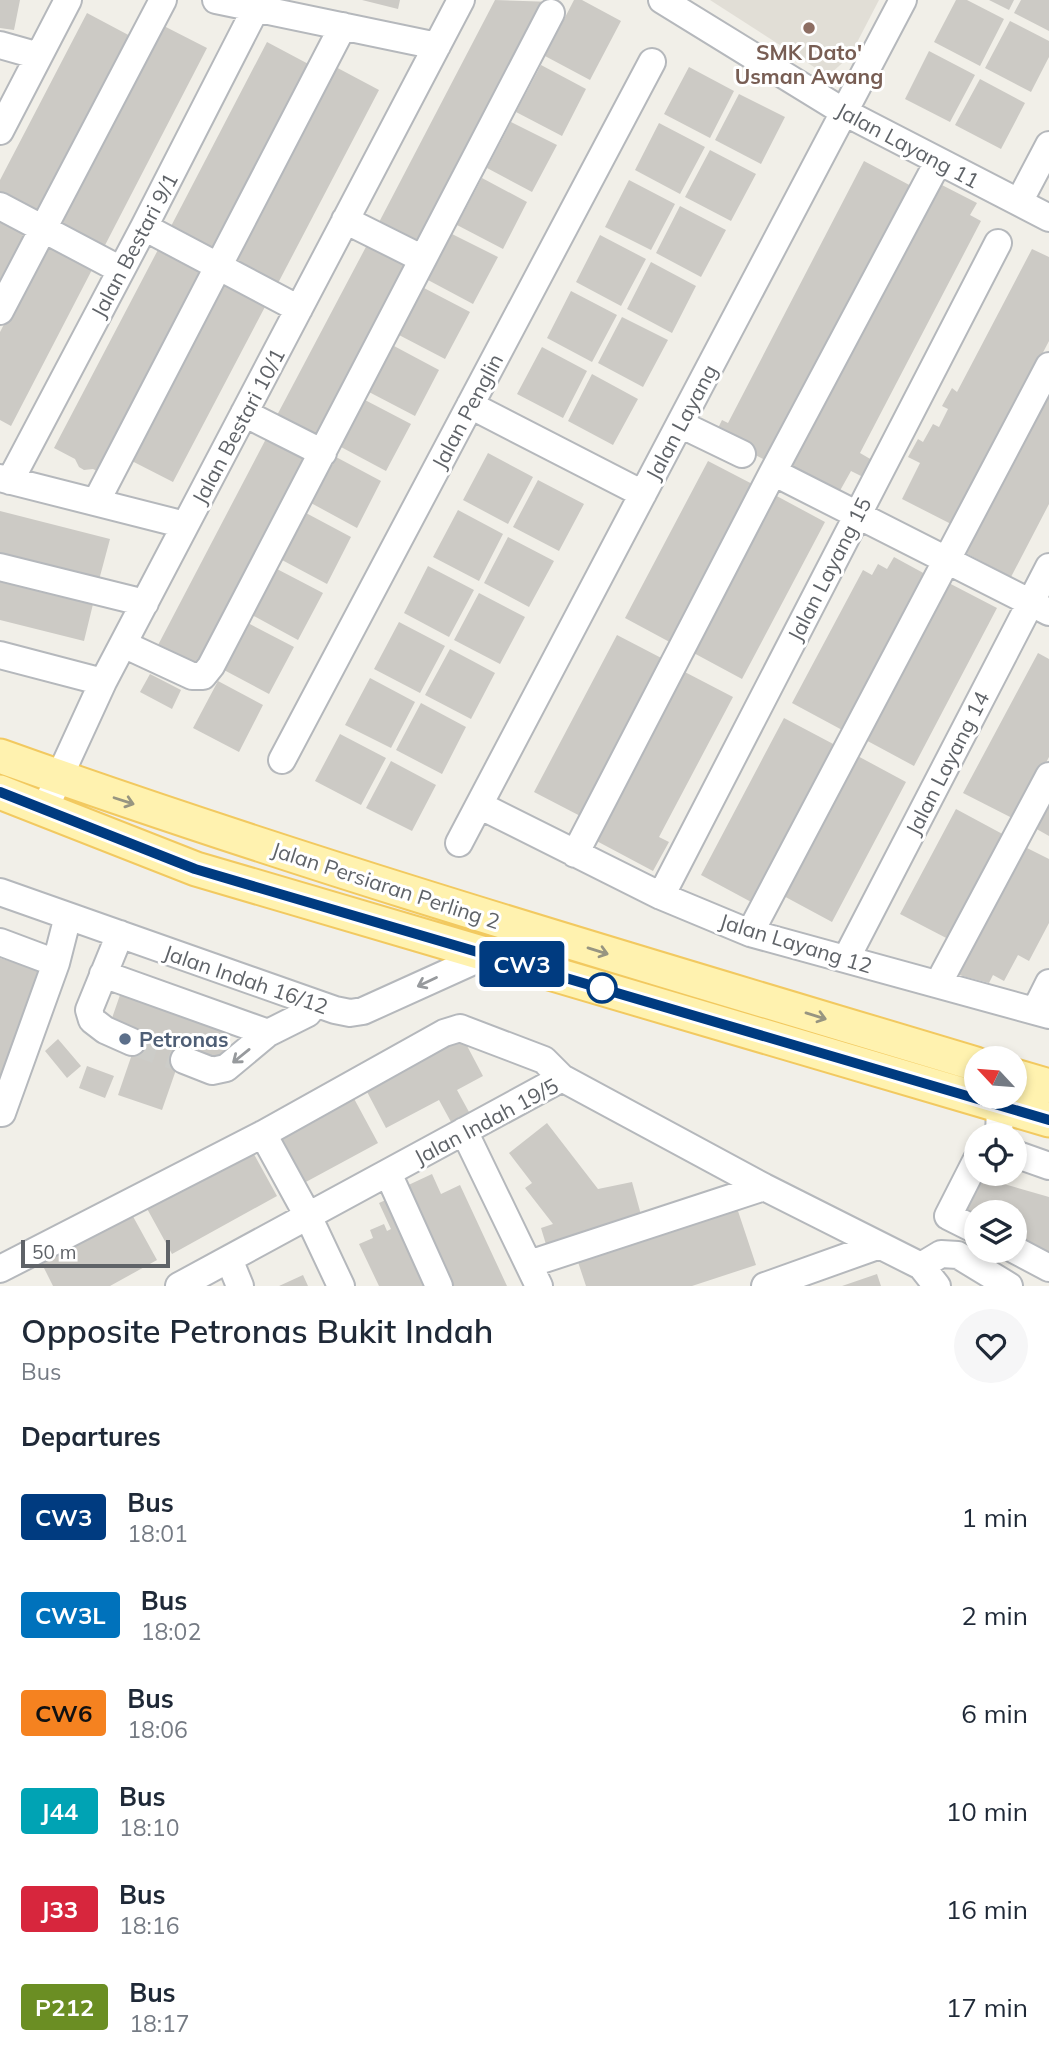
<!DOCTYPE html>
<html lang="en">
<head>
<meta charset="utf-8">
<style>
	:root { --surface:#fff; --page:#f6f6f7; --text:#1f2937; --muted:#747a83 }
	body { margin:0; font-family:Mulish,sans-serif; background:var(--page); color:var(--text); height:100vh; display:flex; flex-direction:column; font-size:26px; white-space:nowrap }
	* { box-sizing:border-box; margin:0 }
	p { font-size:23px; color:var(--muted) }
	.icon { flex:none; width:38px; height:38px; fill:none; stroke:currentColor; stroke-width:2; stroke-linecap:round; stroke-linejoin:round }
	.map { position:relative; height:1286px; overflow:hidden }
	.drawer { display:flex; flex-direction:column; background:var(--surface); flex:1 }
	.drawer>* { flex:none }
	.badge { padding:0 14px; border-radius:5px; font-size:24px; line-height:46px }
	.needle { width:46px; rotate:296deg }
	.buttons { position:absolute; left:964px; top:1046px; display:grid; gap:14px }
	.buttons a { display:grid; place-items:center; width:63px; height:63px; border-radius:50%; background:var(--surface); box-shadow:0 4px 10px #0003; font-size:35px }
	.scale { position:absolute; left:21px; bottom:18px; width:149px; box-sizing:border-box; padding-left:7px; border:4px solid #5f6368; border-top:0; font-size:19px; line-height:24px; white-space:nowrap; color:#5f6368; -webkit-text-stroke:5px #fff; paint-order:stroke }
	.map>.badge { position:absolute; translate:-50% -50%; box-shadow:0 0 0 4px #fff }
	h2 { padding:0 21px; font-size:26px; line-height:63px }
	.round { display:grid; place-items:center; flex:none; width:74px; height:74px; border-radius:37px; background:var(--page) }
	.head { display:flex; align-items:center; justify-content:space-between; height:119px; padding:0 21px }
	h1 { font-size:33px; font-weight:600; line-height:52px }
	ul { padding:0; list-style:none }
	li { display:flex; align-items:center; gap:21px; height:98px; padding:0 21px }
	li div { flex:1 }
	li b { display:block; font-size:26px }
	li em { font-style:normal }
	li .badge { min-width:77px; font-weight:700; text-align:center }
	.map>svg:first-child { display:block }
	.education { fill:#e1ded6 }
	.building { fill:#cccac5 }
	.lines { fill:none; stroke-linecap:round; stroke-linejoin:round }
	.minor-tunnel { stroke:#ccccc8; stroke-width:26; stroke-dasharray:26 13; stroke-linecap:butt }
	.minor-casing { stroke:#b5b8bc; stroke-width:30 }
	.major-casing { stroke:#f2c960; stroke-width:37 }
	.minor { stroke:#fff; stroke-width:26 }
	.major { stroke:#fff2af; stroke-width:33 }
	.oneway { stroke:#979581 }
	.oneway2 { stroke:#979a9d }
	.line-casing { stroke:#fff; stroke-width:16 }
	.line { stroke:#003b80; stroke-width:10 }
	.education-dot { fill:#8d6e63; stroke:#fff; stroke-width:2.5 }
	.stop-dot { fill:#fff; stroke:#003b80; stroke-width:3.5 }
	.service-dot { fill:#5c6f8a; stroke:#fff; stroke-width:2.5 }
	.labels { text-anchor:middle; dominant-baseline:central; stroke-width:6; stroke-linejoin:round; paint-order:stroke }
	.education-label { font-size:21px; font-weight:bold; fill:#785e54; stroke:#fff }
	.street-label { font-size:21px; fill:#5f6368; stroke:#fff }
	.service-label { font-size:21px; font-weight:bold; fill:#4e5e75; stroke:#fff; text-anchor:start }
</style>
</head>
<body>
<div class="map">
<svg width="1049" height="1286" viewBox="0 0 1049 1286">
	<rect width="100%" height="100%" fill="#f1efe8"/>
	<path class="education" d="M710 0H879L850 56 828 76Z"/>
	<path class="building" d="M0 0H20L14 30 0 28Z
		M362 0H400L398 9Z
		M495 0 554 2 423 253 376 228Z
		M574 0H582L621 21 590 80 545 56Z
		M956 0H967L1004 19 980 66 934 42Z
		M989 0H1014L1009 10Z
		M1021 0H1049V31L1014 13Z
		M87 13 134 38 41 217 0 196V180Z
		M1010 21 1049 41V57L1031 92 985 68Z
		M160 24 207 48 102 251 54 226Z
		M267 42 314 67 215 256 168 232Z
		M929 51 975 75 950 122 905 99Z
		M332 65 379 90 276 287 229 262Z
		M541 65 586 89 562 136 516 112Z
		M689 67 734 91 710 138 664 114Z
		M980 79 1025 103 1001 149 955 125Z
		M739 94 785 117 761 164 715 140Z
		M511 122 557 145 532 192 487 168Z
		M659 123 705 147 680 194 635 170Z
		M710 150 756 174 731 221 685 197Z
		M864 161 915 188 771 463 715 434 722 420 728 423Z
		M482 178 527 202 503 249 457 225Z
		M629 180 675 204 651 250 605 227Z
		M936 182 977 203 970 215 981 221 860 453 872 460 863 477 851 471 837 496 786 470Z
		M680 206 726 230 701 277 656 253Z
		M0 213 33 230 0 294Z
		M452 234 498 257 473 304 428 280Z
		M600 235 646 259 621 306 576 282Z
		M48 239 95 264 11 426 0 420V332Z
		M368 243 414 267 321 443 275 419Z
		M161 244 208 269 101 473 93 469 84 470 79 467 75 459 54 448Z
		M1032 249 1049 257V341L953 525 902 499 920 463 908 457 918 439 923 442 933 424 939 427 948 409 942 406 952 388 957 392Z
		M651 262 696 286 672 333 627 309Z
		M220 278 267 303 173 482 126 458Z
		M424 288 470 312 445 359 399 335Z
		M571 291 617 315 592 362 547 338Z
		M622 317 668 340 643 387 598 363Z
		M394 346 439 370 415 416 369 392Z
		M542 347 587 371 563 418 517 394Z
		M592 374 638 399 613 445 568 421Z
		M1049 379V504L1011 577 960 550Z
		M365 400 411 424 386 471 341 447Z
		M268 435 313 460 202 671 157 647Z
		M488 453 533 477 508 524 463 500Z
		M336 457 381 481 357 528 311 503Z
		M708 461 760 488 677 646 625 618Z
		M538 480 584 504 559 551 513 527Z
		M773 494 825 522 742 679 690 651Z
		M458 510 503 534 479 581 433 557Z
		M0 511 110 539 99 580 0 555Z
		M306 513 351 537 327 584 282 560Z
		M508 537 554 561 529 607 484 583Z
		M894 557 927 575 844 731 792 703 863 570 872 575 878 564 887 569Z
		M428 566 474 590 449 637 404 613Z
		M277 569 323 593 298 640 252 615Z
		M0 576 94 600 84 641 0 620Z
		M945 581 997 608 914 766 862 738Z
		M479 593 525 617 500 664 454 640Z
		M399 622 445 646 420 693 374 669Z
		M248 623 294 647 269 694 224 670Z
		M617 635 669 662 586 819 534 792Z
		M450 649 495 673 471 719 425 695Z
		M1038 653 1049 659V757L1016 820 963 793Z
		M681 670 733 697 659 837 669 842 653 871 591 838Z
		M150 674 181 690 172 709 140 692Z
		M370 678 415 702 391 748 345 725Z
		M218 681 263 705 239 752 193 728Z
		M421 703 466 727 442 774 396 750Z
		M784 718 837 746 753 903 701 875Z
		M340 734 386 758 361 805 315 781Z
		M854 754 906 782 832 922 780 894Z
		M391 761 436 785 412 831 366 808Z
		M1049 796V836L1033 827Z
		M956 809 1008 837 952 941 900 914Z
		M1023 846 1049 859V923L1029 961 1018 955 1004 981 993 975 989 983 955 974Z
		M0 958 43 972 0 1085Z
		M120 995 230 1033 221 1059 184 1047 162 1110 118 1095 140 1031 111 1021Z
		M58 1039 81 1066 67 1078 45 1051Z
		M452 1039 465 1042 483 1076 457 1090 469 1112 451 1122 439 1100 386 1128 364 1086Z
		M87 1066 114 1076 105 1098 79 1088Z
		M351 1093 378 1143 304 1183 277 1133Z
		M547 1123 598 1189 632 1182 643 1222 548 1251 541 1228 553 1224 525 1188 532 1183 509 1153Z
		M250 1147 277 1196 172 1254 145 1205Z
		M432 1174 441 1194 460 1185 507 1286H447L402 1188Z
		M976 1176 1049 1197V1261L1015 1243V1213H976V1222L958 1212Z
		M390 1198 431 1286H379L359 1244 373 1238 370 1230 384 1224 387 1231 391 1229 379 1203Z
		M736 1205 756 1265 692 1286H586L577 1259Z
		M130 1211 157 1260 110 1286H53L40 1260Z
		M877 1274 881 1286H842Z
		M303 1275 308 1286H279Z"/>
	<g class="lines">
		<path class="minor-tunnel" d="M132 1042 184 1060"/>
		<g class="minor-casing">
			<path id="minor" d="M216 0 437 46
				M662 0 844 112 1049 218
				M0 45 39 56
				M0 131 68 0
				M1019 202 1049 145
				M0 206 121 270
				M345 220 423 259
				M144 227 299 309
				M0 311 163 0
				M470 405 643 494
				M244 413 323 453
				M680 424 742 454
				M773 472 1049 612
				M0 478 185 525
				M10 481 144 227 256 8
				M96 502 343 26
				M0 567 145 603
				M123 644 192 676H203L211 666 551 13
				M0 655 103 682
				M282 760 652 62
				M479 805 661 896 750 933 1049 1015
				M45 808 103 682 461 0
				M459 843 903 0
				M575 854 773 472 938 162
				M0 892 335 1010 350 1013 363 1011 489 954
				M661 896 998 243
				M750 933 1049 366
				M120 934 89 1010 92 1020 105 1030 132 1042
				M0 942 56 963 68 916
				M846 959 1049 567
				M103 974 268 1033
				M938 984 1049 776
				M1035 1011 1049 983
				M184 1060 212 1071 226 1068 268 1033 308 1013 315 1003
				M0 1112 2 1113 56 963
				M464 1131 539 1286
				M263 1134 308 1216 341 1286
				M999 1136 1000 1107
				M1015 1154 1049 1166
				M976 1161 948 1216 976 1230
				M388 1173 439 1286
				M1015 1250 1049 1268
				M229 1259 240 1286
				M529 1264 764 1187
				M921 1266 941 1254 958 1255 1009 1286
				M0 1269 263 1134 444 1033 460 1028 544 1060 562 1078 764 1187 921 1266 937 1286
				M179 1286 562 1078
				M765 1286 877 1246"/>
		</g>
		<g class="major-casing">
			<path id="major" d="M0 756C322 871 650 966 976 1064
				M0 792 196 869 1049 1120
				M1015 1076 1049 1086"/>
		</g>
		<use href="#minor" class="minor"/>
		<use href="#major" class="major"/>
	</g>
	<defs><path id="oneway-shaft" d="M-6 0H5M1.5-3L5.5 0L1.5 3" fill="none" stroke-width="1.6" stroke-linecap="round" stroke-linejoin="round" transform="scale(1.75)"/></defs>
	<g class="oneway">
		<use href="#oneway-shaft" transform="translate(124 801) rotate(18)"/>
		<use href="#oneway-shaft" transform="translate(598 951) rotate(17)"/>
		<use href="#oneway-shaft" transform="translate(816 1016) rotate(17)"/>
	</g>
	<g class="oneway2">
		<use href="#oneway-shaft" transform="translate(427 982) rotate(155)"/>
		<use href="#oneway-shaft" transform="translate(241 1056) rotate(141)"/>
	</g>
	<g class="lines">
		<g class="line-casing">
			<path id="line" d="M0 792 195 869 1049 1120"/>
		</g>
		<use href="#line" class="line"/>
	</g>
	<circle class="education-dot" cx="809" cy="28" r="7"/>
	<circle class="stop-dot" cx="602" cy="988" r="14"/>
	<circle class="service-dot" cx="125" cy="1039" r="7"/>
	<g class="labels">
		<g class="education-label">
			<text x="809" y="52">SMK Dato'<tspan x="809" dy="24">Usman Awang</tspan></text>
		</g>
		<g class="street-label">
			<text transform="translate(908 145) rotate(28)">Jalan Layang 11</text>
			<text transform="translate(134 245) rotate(-62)">Jalan Bestari 9/1</text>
			<text transform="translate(467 411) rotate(-62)">Jalan Penglin</text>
			<text transform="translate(681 422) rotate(-62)">Jalan Layang</text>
			<text transform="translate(238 426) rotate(-62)">Jalan Bestari 10/1</text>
			<text transform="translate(829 569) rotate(-63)">Jalan Layang 15</text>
			<text transform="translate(947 763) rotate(-63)">Jalan Layang 14</text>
			<text transform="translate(386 885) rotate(18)">Jalan Persiaran Perling 2</text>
			<text transform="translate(796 943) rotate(17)">Jalan Layang 12</text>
			<text transform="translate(246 979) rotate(19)">Jalan Indah 16/12</text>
			<text transform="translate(486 1121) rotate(-28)">Jalan Indah 19/5</text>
		</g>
		<g class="service-label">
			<text x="139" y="1039">Petronas</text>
		</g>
	</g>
</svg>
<div class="buttons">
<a><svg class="needle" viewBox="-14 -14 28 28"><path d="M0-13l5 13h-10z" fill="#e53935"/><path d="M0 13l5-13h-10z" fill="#747a83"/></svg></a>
<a><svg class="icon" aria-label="locate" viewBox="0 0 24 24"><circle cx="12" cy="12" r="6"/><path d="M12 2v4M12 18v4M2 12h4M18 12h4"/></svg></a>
<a><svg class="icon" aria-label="layers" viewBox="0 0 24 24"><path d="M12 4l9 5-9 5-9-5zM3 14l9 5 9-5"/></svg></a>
</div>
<div class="scale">50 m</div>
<b class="badge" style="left:522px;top:964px;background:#003b80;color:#fff">CW3</b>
</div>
<section class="drawer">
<div class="head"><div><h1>Opposite Petronas Bukit Indah</h1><p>Bus</p></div><a class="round"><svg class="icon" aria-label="heart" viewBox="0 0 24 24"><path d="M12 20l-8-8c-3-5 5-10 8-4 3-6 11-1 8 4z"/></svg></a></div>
<h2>Departures</h2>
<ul>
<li><span class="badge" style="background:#003b80;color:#fff">CW3</span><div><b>Bus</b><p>18:01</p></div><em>1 min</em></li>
<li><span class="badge" style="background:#0072bc;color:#fff">CW3L</span><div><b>Bus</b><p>18:02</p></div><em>2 min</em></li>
<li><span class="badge" style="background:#f58220;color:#111">CW6</span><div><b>Bus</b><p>18:06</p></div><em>6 min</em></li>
<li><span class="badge" style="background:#00a3b4;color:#fff">J44</span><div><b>Bus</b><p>18:10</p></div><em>10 min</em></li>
<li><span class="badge" style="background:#d7263d;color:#fff">J33</span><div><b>Bus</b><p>18:16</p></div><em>16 min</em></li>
<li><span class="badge" style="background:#6b8e23;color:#fff">P212</span><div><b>Bus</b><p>18:17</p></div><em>17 min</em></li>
</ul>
</section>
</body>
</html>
